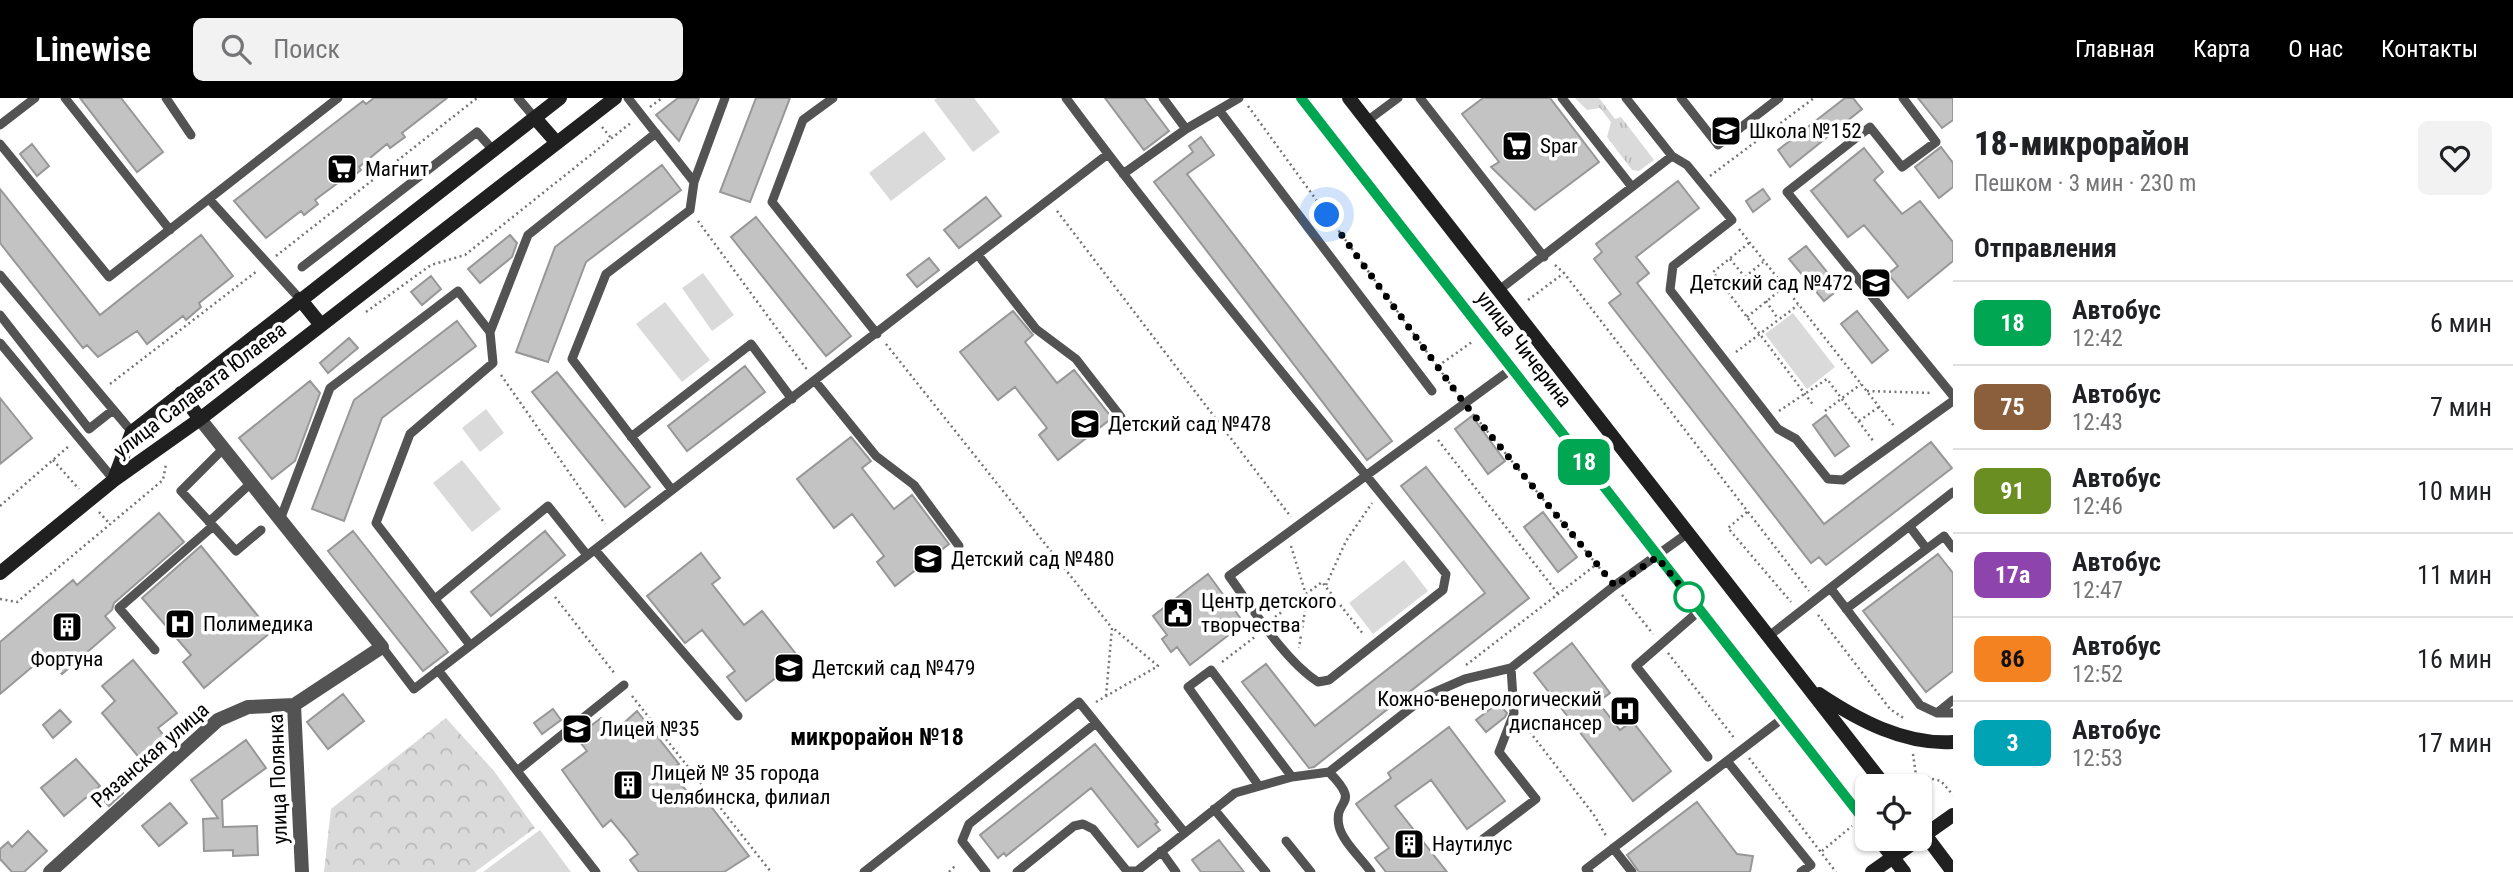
<!DOCTYPE html>
<html lang="ru">
<head>
<meta charset="utf-8">
<style>
	:root { --surface:#fff; --page:#f2f2f2; --text:#202124; --muted:#757577; --line:#e0e0e0; --accent:#000 }
	body { margin:0; font-family:"Roboto Condensed",sans-serif; background:var(--page); color:var(--text); height:100vh; display:flex; flex-direction:column; font-size:26px; white-space:nowrap }
	* { box-sizing:border-box; margin:0 }
	p { font-size:23px; color:var(--muted) }
	.icon { flex:none; width:38px; height:38px; fill:none; stroke:currentColor; stroke-width:2; stroke-linecap:round; stroke-linejoin:round }
	.map { position:relative; flex:1; overflow:hidden }
	.side { display:flex; flex-direction:column; background:var(--surface); width:560px }
	.side>* { flex:none }
	.badge { padding:0 14px; border-radius:10px; font-size:24px; line-height:46px }
	.tools { position:absolute; left:1855px; top:676px; display:grid; gap:14px }
	.tools a { display:grid; place-items:center; width:77px; height:77px; border-radius:10px; background:var(--surface); box-shadow:0 2px 5px #0004; font-size:35px }
	.you { position:absolute; width:35px; height:35px; margin:-18px; border:5px solid #fff; border-radius:50%; background:#1a73e8; box-shadow:0 0 0 10px #1a73e833 }
	.map>.badge { position:absolute; translate:-50% -50%; box-shadow:0 0 0 4px #fff }
	h2 { padding:0 21px; font-size:26px; line-height:63px }
	.round { display:grid; place-items:center; flex:none; width:74px; height:74px; border-radius:10px; background:var(--page) }
	.summary { display:flex; align-items:center; justify-content:space-between; height:119px; padding:0 21px }
	h1 { font-size:33px; font-weight:800; line-height:52px }
	ul { padding:0; list-style:none }
	li { display:flex; align-items:center; gap:21px; height:84px; padding:0 21px; border-top:2px solid var(--line) }
	li div { flex:1 }
	li b { display:block; font-size:26px }
	li em { font-style:normal }
	li .badge { min-width:77px; font-weight:700; text-align:center }
	header { display:flex; align-items:center; gap:42px; box-sizing:border-box; height:98px; padding:0 35px; background:var(--accent); color:#fff }
	header strong { font-size:33px }
	nav { display:flex; gap:38px; margin-inline-start:auto; font-size:24px }
	.search { width:490px; height:63px; background:var(--page); display:flex; align-items:center; gap:18px; box-sizing:border-box; padding:0 24px; border-radius:10px; color:var(--muted); font-size:26px }
	main { display:flex; flex:1; min-height:0 }
	.map>svg:first-child { display:block }
	.grass { fill:url(#grass-tufts) }
	.forest { fill:url(#forest-crowns) }
	.park { fill:#dadada }
	.building { fill:#c3c3c3; stroke:#979797; stroke-width:2 }
	.lines { fill:none; stroke-linecap:round; stroke-linejoin:round }
	.path { stroke:#757575; stroke-width:2.5; stroke-dasharray:2 3.5; stroke-linecap:butt }
	.lane { stroke:#535353; stroke-width:9 }
	.street { stroke:#535353; stroke-width:14 }
	.secondary { stroke:#202020; stroke-width:14 }
	.line-casing { stroke:#fff; stroke-width:16 }
	.line { stroke:#00a651; stroke-width:10 }
	.walk { stroke:#000; stroke-width:7; stroke-dasharray:0 12.6 }
	.stop-dot { fill:#fff; stroke:#00a651; stroke-width:3.5 }
	.labels { text-anchor:middle; dominant-baseline:central; stroke-width:7; stroke-linejoin:round; paint-order:stroke }
	.poi-label { font-size:21px; fill:#000; stroke:#fff; text-anchor:start }
	.street-label { font-size:21px; fill:#000; stroke:#fff }
	.quarter-label { font-size:24px; font-weight:bold; fill:#000; stroke:#fff }
</style>
</head>
<body>
<header>
<strong>Linewise</strong>
<div class="search"><svg class="icon" aria-label="search" viewBox="0 0 24 24"><circle cx="10" cy="10" r="6"/><path d="M15 15l6 6"/></svg>Поиск</div>
<nav><a>Главная</a><a>Карта</a><a>О нас</a><a>Контакты</a></nav>
</header>
<main>
<div class="map">
<svg width="1953" height="774" viewBox="0 0 1953 774">
	<defs>
		<pattern id="grass-tufts" width="24" height="20" patternUnits="userSpaceOnUse" patternTransform="scale(1.75)"><rect width="24" height="20" fill="#dadada"/><path d="M3 7l-1-3M5 7V3M7 7l1-3M15 17l-1-3M17 17v-4M19 17l1-3" fill="none" stroke="#b9b9b9"/></pattern>
		<pattern id="forest-crowns" width="20" height="18" patternUnits="userSpaceOnUse" patternTransform="scale(1.75)"><rect width="20" height="18" fill="#dadada"/><path d="M2 6a3 3 0 1 1 6 0M12 15a3 3 0 1 1 6 0" fill="none" stroke="#b9b9b9"/></pattern>
	</defs>
	<rect width="100%" height="100%" fill="#fff"/>
	<path class="grass" d="M1575 0H1599L1615 21 1621 19 1654 62 1639 73 1632 72 1607 39 1611 24 1600 10 1587 12Z"/>
	<path class="forest" d="M446 620 494 673 535 730 475 774H324L331 711Z"/>
	<path class="park" d="M937 0H974L1000 34 973 54 934 2Z
		M924 33 946 61 891 103 869 75Z
		M703 175 734 217 712 233 682 190Z
		M665 204 710 262 682 284 636 226Z
		M1793 215 1835 269 1807 291 1765 236Z
		M486 311 504 335 480 354 462 330Z
		M462 362 501 411 472 434 433 385Z
		M1404 462 1428 493 1373 536 1349 505Z
		M540 732 571 774H483Z"/>
	<path class="building" d="M80 0H121L163 54 137 74Z
		M374 0H447L402 35 405 39 390 50 387 46 359 69 361 72 346 84 343 81 315 102 318 106 304 117 301 113 266 140 234 103 363 3 366 6Z
		M678 0H699L679 43 656 17Z
		M756 0H790L750 104 720 94Z
		M1105 0H1144L1169 33 1144 52Z
		M1483 0H1550L1599 64 1535 112 1491 69 1499 64 1462 16Z
		M1845 0H1853L1862 11 1790 69 1778 52Z
		M1918 0H1953V22L1942 30Z
		M1201 39 1214 57 1187 76 1392 343 1367 362 1154 84 1193 54 1189 48Z
		M32 46 49 68 37 78 20 56Z
		M1941 49 1953 65V89L1939 100 1915 69Z
		M1864 50 1883 74 1874 82 1902 116 1920 103 1953 144V163L1908 200 1888 176 1898 168 1864 127 1848 139 1811 93Z
		M662 67 681 92 586 164 548 264 516 254 555 149Z
		M1678 83 1699 110 1636 159 1649 175 1637 185 1824 426 1931 344 1952 370 1826 467 1819 459 1811 465 1609 205 1621 196 1594 161 1602 154 1596 146Z
		M0 91 100 217 201 137 233 178 199 205 201 209 186 222 183 218 147 246 137 233 98 259 87 247 83 250 0 145Z
		M1763 91 1770 101 1753 114 1746 103Z
		M986 99 1001 118 959 150 944 132Z
		M756 119 851 238 826 258 731 139Z
		M510 137 517 145 512 159 480 185 468 171Z
		M1806 148 1840 190 1824 203 1789 161Z
		M929 160 939 172 917 189 907 177Z
		M431 178 441 191 422 207 411 194Z
		M1013 213 1033 237 1025 244 1057 285 1074 272 1112 320 1058 362 1039 337 1047 330 1015 289 998 302 960 254Z
		M1857 213 1888 252 1872 265 1841 226Z
		M457 223 476 248 382 320 344 423 312 411 354 302Z
		M349 240 358 250 328 275 320 265Z
		M745 268 765 294 687 353 668 328Z
		M557 274 650 389 625 409 532 294Z
		M310 283 320 295 295 363 272 381 239 340Z
		M0 300 32 340 0 366Z
		M1826 317 1849 348 1835 358 1813 327Z
		M1472 318 1505 363 1488 376 1455 331Z
		M851 339 871 363 862 370 894 411 912 397 949 446 895 488 877 464 884 458 852 416 834 430 797 381Z
		M1426 369 1529 500 1314 669 1309 670 1242 584 1266 566 1315 628 1485 495 1401 388Z
		M1543 414 1577 459 1558 474 1524 429Z
		M159 415 184 444 114 505 112 512 105 518 115 530 62 576 45 558 0 596V544L73 482 77 487Z
		M353 433 448 554 423 573 328 453Z
		M545 433 565 457 491 518 471 494Z
		M201 448 271 534 204 590 183 564 191 557 142 500Z
		M701 455 720 480 712 486 744 527 762 513 800 561 746 603 727 579 735 573 702 532 685 545 647 498Z
		M1938 456 1953 475V573L1926 594 1863 513Z
		M1208 476 1244 525 1190 567 1177 549 1171 554 1166 547 1162 541 1167 537 1153 518Z
		M1572 545 1610 595 1598 604 1620 632 1632 623 1671 673 1633 703 1534 575Z
		M133 562 177 615 158 630 167 642 142 663 102 615 115 603 102 588Z
		M343 596 364 623 328 651 307 624Z
		M1498 605 1507 615 1505 619 1486 634 1476 622Z
		M553 611 561 622 542 636 534 625Z
		M60 612 71 624 53 640 43 627Z
		M637 613 679 666 670 673 699 708 706 702 749 758 724 774H639L630 762 638 756 626 740 611 722 603 729 562 672 587 653 576 639 601 620 614 634Z
		M1449 629 1505 703 1467 731 1431 682 1395 708 1447 774H1386L1375 760 1389 750 1356 706 1391 680 1388 675Z
		M246 642 266 670 222 702 223 729 257 728 258 757 233 758V752L204 753 203 721 218 720 191 682Z
		M1095 646 1158 724 1155 726 1160 732 1138 749 1091 690 1006 758 1004 755 998 760 980 737Z
		M76 661 100 688 64 718 41 690Z
		M113 685 123 695 109 708 99 697Z
		M1697 704 1737 756 1753 758 1750 774H1639L1627 757Z
		M170 705 187 725 159 748 142 728Z
		M28 733 47 753 24 774H12L0 761V751L8 744 12 749Z
		M1219 742 1244 774H1201L1192 762Z"/>
	<g class="lines">
		<path class="path" d="M1248 8 1456 294
			M650 9 662 0
			M602 29 611 40
			M1710 78 1814 0
			M1057 113 1291 419
			M698 123 808 273
			M1739 131 1895 329
			M1749 145 1713 174 1814 308
			M276 158 477 0
			M1730 161 1745 179
			M1555 167 1564 175 1809 493
			M1728 193 1763 164
			M1528 202 1564 175
			M1766 203 1778 221
			M366 214 431 167 465 157 632 24
			M1747 219 1784 189
			M886 246 1112 530 1106 598
			M1736 254 1798 207
			M1438 268 1472 244
			M501 277 605 426
			M110 286 257 173
			M1867 293 1933 295
			M1779 313 1827 281 1874 344
			M1825 313 1861 286
			M1473 316 1607 479
			M1859 323 1879 309
			M1438 342 1559 497
			M53 362 79 391
			M0 408 69 348
			M99 414 109 425
			M1747 414 1728 430 1791 504
			M1291 448 1307 500 1299 550
			M1326 487 1346 443 1372 405
			M1622 497 1653 536
			M555 499 615 576
			M0 501 17 504 163 382 166 366
			M1818 517 1890 611 1905 621
			M1275 519 1322 484 1364 537
			M1668 555 1735 641
			M1222 564 1256 538
			M1466 567 1597 466
			M632 598 771 774
			M1096 604 1158 568 1113 530
			M1523 625 1594 717 1606 738
			M1913 656 1916 677
			M1749 660 1836 774
			M1916 677 1941 683 1953 697
			M1903 688 1916 677
			M1822 753 1852 728
			M949 774 956 767"/>
		<path class="lane" d="M65 0 170 132
			M166 0 191 37
			M518 0 535 20
			M628 0 694 84
			M833 0 803 22 772 104 877 236
			M1066 0C1187 163 1319 318 1446 476L1443 492 1329 582 1318 584C1284 562 1253 511 1229 478L1513 270
			M1163 0 1186 31
			M1420 0 1544 159
			M1562 0 1632 89
			M1626 0 1672 58 1687 67 1732 122 1673 168 1670 192 1778 331 1796 341 1828 381 1843 382 1953 303
			M1681 0 1718 47 1779 0
			M1903 0 1936 44 1902 69 1870 29 1787 94 1953 298
			M1219 12 1432 293
			M1367 23 1398 0
			M0 27 35 0
			M0 46 109 179 338 0
			M1123 76 1186 31 1239 0
			M209 101 300 201
			M978 157 1036 231 1076 261 1121 319
			M302 169 477 34 493 52
			M0 177 132 334
			M1499 192 1672 58
			M0 217 89 331 113 312
			M0 245 114 382
			M815 283 876 358 914 387 959 448
			M631 339 751 246 792 301
			M224 350 181 393 236 453 261 432
			M672 392 572 261 606 176 690 112 694 84 725 0
			M280 422 330 290 458 193 490 234
			M209 424 251 385
			M1910 429 1926 450
			M595 452 738 618
			M1831 491 1920 607 1937 615H1953
			M435 501 548 408 587 457
			M1846 511 1944 438 1953 450
			M1699 513 1636 568 1708 659
			M1769 538 1953 394
			M470 547 376 425 410 336 493 265 490 234 528 137 656 35
			M382 549 414 591 1108 56
			M155 552 119 510 213 428
			M438 572 596 774
			M1937 615 1953 602
			M1727 663 1811 767 1801 774
			M517 673 624 587
			M1329 674C1363 709 1333 699 1339 728 1342 743 1362 761 1371 774
			M1259 688 1188 589 1211 572 1292 679
			M1214 711 1266 774
			M1483 741 1536 701 1499 654 1514 615 1511 570
			M1286 743 1311 774
			M1613 750 1632 774
			M1161 753 1176 774
			M864 774 1079 604 1185 735
			M986 774 962 743 969 726 1096 625
			M1017 774 1074 728 1083 726 1093 731 1127 773H1137L1235 695 1292 679 1329 674 1426 598 1465 581 1511 570 1614 488 1688 435
			M1589 774 1586 771 1783 620"/>
		<path class="street" d="M200 321 382 549 294 607 302 774
			M50 774 218 622 248 609 294 607"/>
		<path class="secondary" d="M1301 0 1867 726
			M1349 0 1885 688
			M535 20 557 45
			M300 201 321 227
			M181 295 200 321
			M114 381 132 334 560 0
			M0 475 114 382 200 321 615 0
			M1819 596C1858 622 1904 647 1953 644
			M1920 730 1953 774
			M1878 740 1904 774
			M1872 774 1953 717"/>
	</g>
	<g class="lines">
		<g class="line-casing">
			<path id="line" d="M1301 0 1867 726"/>
		</g>
		<use href="#line" class="line"/>
		<path class="walk" d="M1327 117 1464 305 1615 488 1657 459 1689 499"/>
	</g>
	<defs>
		<g id="school-square" transform="scale(1.575)"><rect x="-9" y="-9" width="18" height="18" rx="4" fill="#000" stroke="#fff"/><path d="M0-5L7-2L0 1L-7-2ZM-4 1L0 2.5L4 1V4Q0 6-4 4Z" fill="#fff"/></g>
		<g id="supermarket-square" transform="scale(1.575)"><rect x="-9" y="-9" width="18" height="18" rx="4" fill="#000" stroke="#fff"/><path d="M-6-5.5h2.5l.6 2H6L4.5 2H-2.5L-4.4-4H-6ZM-1.5 3.2a1.3 1.3 0 1 0 .1 0ZM3 3.2a1.3 1.3 0 1 0 .1 0Z" fill="#fff"/></g>
		<g id="civic-square" transform="scale(1.575)"><rect x="-9" y="-9" width="18" height="18" rx="4" fill="#000" stroke="#fff"/><path d="M-.6-6.5H3V-4.5H.6V-3L4-1V1h2V6H-6V1h2V-1L-.6-3ZM-1.2 2.5V6h2.4V2.5Z" fill="#fff"/></g>
		<g id="hospital-square" transform="scale(1.575)"><rect x="-9" y="-9" width="18" height="18" rx="4" fill="#000" stroke="#fff"/><path d="M-5-5h3v3.5h4V-5h3V5h-3V1.5h-4V5h-3Z" fill="#fff"/></g>
		<g id="building-square" transform="scale(1.575)"><rect x="-9" y="-9" width="18" height="18" rx="4" fill="#000" stroke="#fff"/><path d="M-4-6H4V6H1V3H-1V6H-4ZM-2.5-4.3h1.7v1.8h-1.7ZM.8-4.3h1.7v1.8H.8ZM-2.5-1h1.7V.8h-1.7ZM.8-1h1.7V.8H.8Z" fill="#fff"/></g>
	</defs>
	<g fill-rule="evenodd">
		<use href="#school-square" x="1726" y="33"/>
		<use href="#supermarket-square" x="1517" y="48"/>
		<use href="#supermarket-square" x="342" y="71"/>
		<use href="#school-square" x="1876" y="185"/>
		<use href="#school-square" x="1085" y="326"/>
		<use href="#school-square" x="928" y="461"/>
		<use href="#civic-square" x="1178" y="515"/>
		<use href="#hospital-square" x="180" y="526"/>
		<use href="#building-square" x="67" y="529"/>
		<use href="#school-square" x="789" y="570"/>
		<use href="#hospital-square" x="1625" y="613"/>
		<use href="#school-square" x="577" y="631"/>
		<use href="#building-square" x="628" y="687"/>
		<use href="#building-square" x="1409" y="746"/>
	</g>
	<circle class="stop-dot" cx="1689" cy="499" r="14"/>
	<g class="labels">
		<g class="poi-label">
			<text x="1749" y="33">Школа №152</text>
			<text x="1540" y="48">Spar</text>
			<text x="365" y="71">Магнит</text>
			<text x="1853" y="185" text-anchor="end">Детский сад №472</text>
			<text x="1108" y="326">Детский сад №478</text>
			<text x="951" y="461">Детский сад №480</text>
			<text x="1201" y="503">Центр детского<tspan x="1201" dy="24">творчества</tspan></text>
			<text x="203" y="526">Полимедика</text>
			<text x="67" y="561" text-anchor="middle">Фортуна</text>
			<text x="812" y="570">Детский сад №479</text>
			<text x="1602" y="601" text-anchor="end">Кожно-венерологический<tspan x="1602" dy="24">диспансер</tspan></text>
			<text x="600" y="631">Лицей №35</text>
			<text x="651" y="675">Лицей № 35 города<tspan x="651" dy="24">Челябинска, филиал</tspan></text>
			<text x="1432" y="746">Наутилус</text>
		</g>
		<g class="street-label">
			<text transform="translate(1524 251) rotate(52)">улица Чичерина</text>
			<text transform="translate(200 292) rotate(-37)">улица Салавата Юлаева</text>
			<text transform="translate(150 657) rotate(-41)">Рязанская улица</text>
			<text transform="translate(278 681) rotate(-92)">улица Полянка</text>
		</g>
		<g class="quarter-label">
			<text x="877" y="639">микрорайон №18</text>
		</g>
	</g>
</svg>
<div class="tools">
<a><svg class="icon" aria-label="locate" viewBox="0 0 24 24"><circle cx="12" cy="12" r="6"/><path d="M12 2v4M12 18v4M2 12h4M18 12h4"/></svg></a>
</div>
<div class="you" style="left:1327px;top:117px"></div>
<b class="badge" style="left:1584px;top:364px;background:#00a651;color:#fff">18</b>
</div>
<section class="side">
<div class="summary"><div><h1>18-микрорайон</h1><p>Пешком · 3 мин · 230 m</p></div><a class="round"><svg class="icon" aria-label="heart" viewBox="0 0 24 24"><path d="M12 20l-8-8c-3-5 5-10 8-4 3-6 11-1 8 4z"/></svg></a></div>
<h2>Отправления</h2>
<ul>
<li><span class="badge" style="background:#00a651;color:#fff">18</span><div><b>Автобус</b><p>12:42</p></div><em>6 мин</em></li>
<li><span class="badge" style="background:#8b5e3c;color:#fff">75</span><div><b>Автобус</b><p>12:43</p></div><em>7 мин</em></li>
<li><span class="badge" style="background:#6b8e23;color:#fff">91</span><div><b>Автобус</b><p>12:46</p></div><em>10 мин</em></li>
<li><span class="badge" style="background:#8e44ad;color:#fff">17a</span><div><b>Автобус</b><p>12:47</p></div><em>11 мин</em></li>
<li><span class="badge" style="background:#f58220;color:#111">86</span><div><b>Автобус</b><p>12:52</p></div><em>16 мин</em></li>
<li><span class="badge" style="background:#00a3b4;color:#fff">3</span><div><b>Автобус</b><p>12:53</p></div><em>17 мин</em></li>
</ul>
</section>
</main>
</body>
</html>
